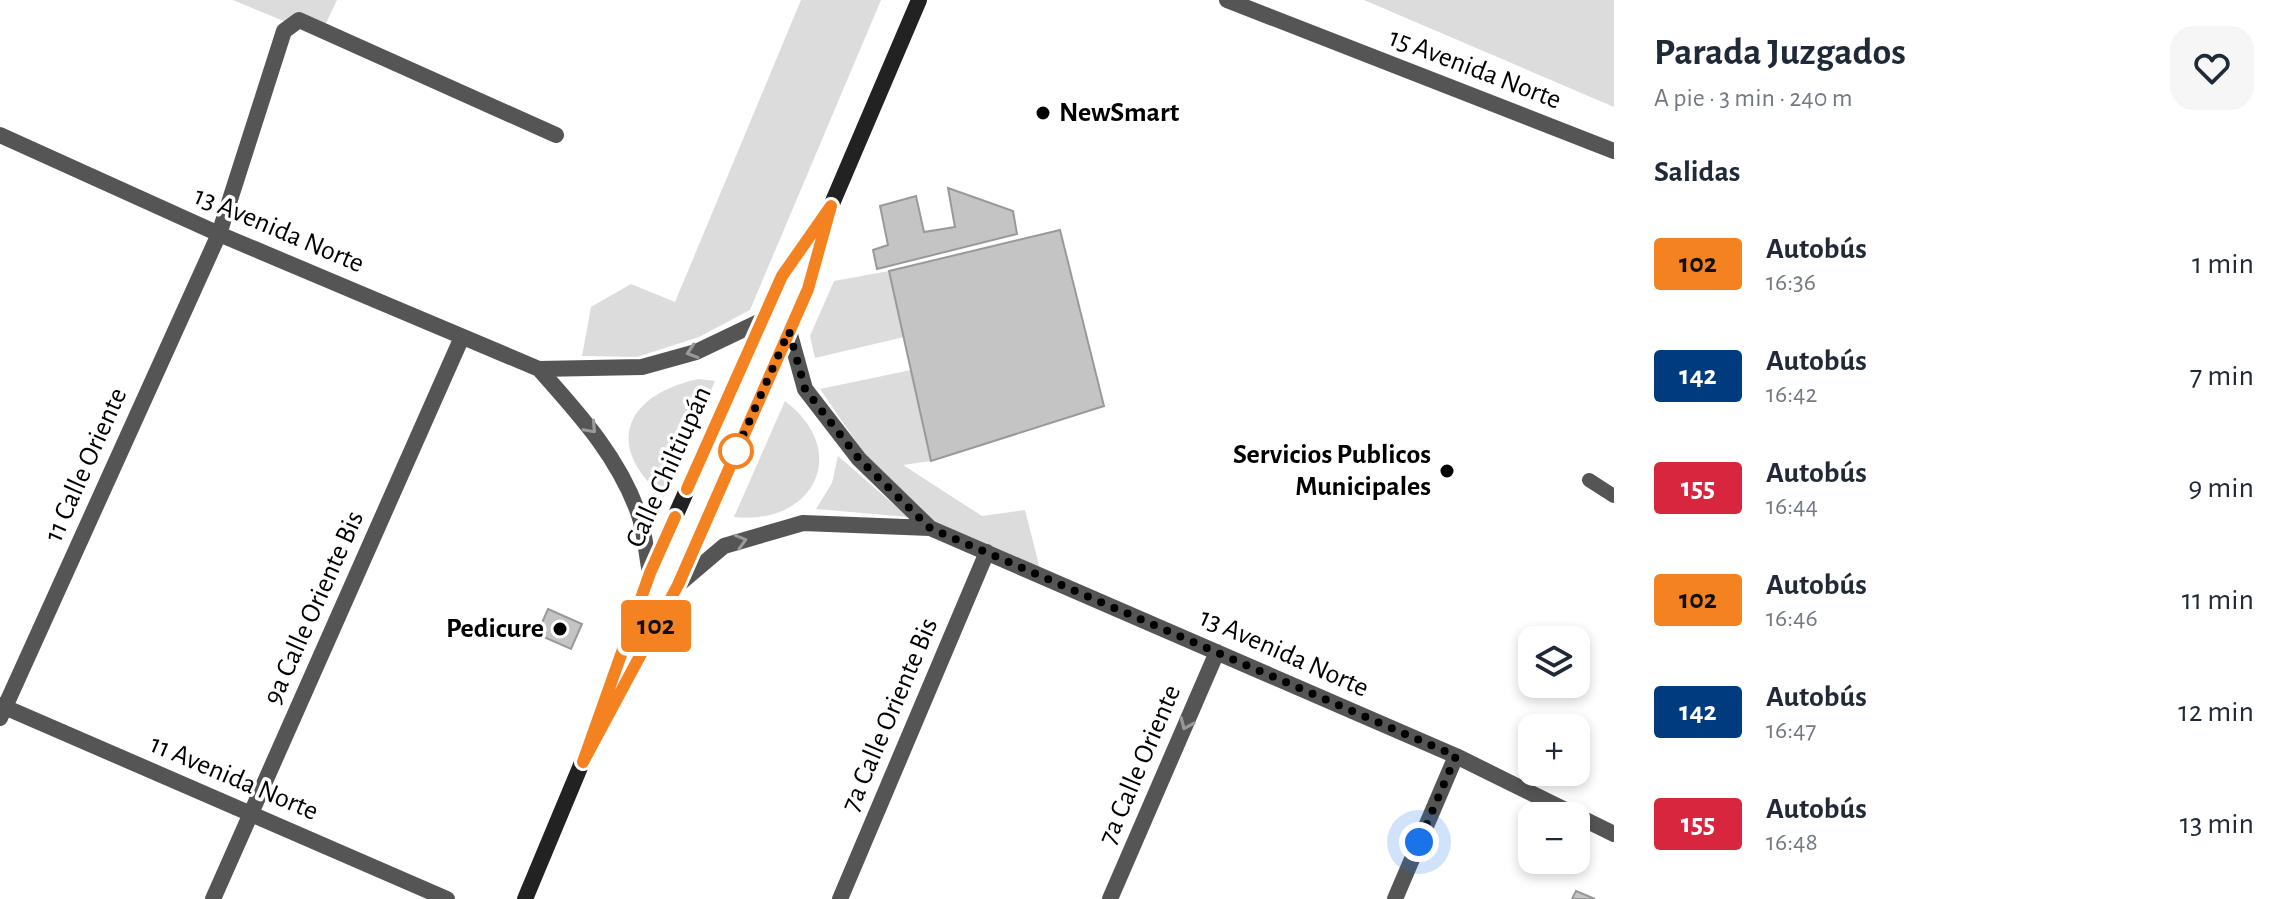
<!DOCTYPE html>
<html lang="es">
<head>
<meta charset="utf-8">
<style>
	:root { --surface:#fff; --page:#f6f6f7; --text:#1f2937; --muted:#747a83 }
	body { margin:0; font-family:"Alegreya Sans",sans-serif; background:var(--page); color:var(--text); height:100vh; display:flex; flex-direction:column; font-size:30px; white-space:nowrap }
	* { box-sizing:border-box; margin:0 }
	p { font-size:26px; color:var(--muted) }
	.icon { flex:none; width:44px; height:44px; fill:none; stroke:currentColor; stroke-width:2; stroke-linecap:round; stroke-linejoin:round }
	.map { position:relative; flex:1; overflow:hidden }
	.details { display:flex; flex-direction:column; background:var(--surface); width:680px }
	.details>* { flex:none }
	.badge { padding:0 16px; border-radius:6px; font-size:28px; line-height:52px }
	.fabs { position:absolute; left:1518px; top:626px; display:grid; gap:16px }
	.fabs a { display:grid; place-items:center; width:72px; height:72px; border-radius:16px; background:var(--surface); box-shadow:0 4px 12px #0003; font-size:40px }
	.you { position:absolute; width:40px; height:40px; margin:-20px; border:6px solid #fff; border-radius:50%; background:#1a73e8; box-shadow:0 0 0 12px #1a73e833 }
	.map>.badge { position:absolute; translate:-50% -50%; box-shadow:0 0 0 4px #fff }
	h2 { padding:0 40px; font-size:30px; line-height:72px }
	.round { display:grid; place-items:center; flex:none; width:84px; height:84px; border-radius:24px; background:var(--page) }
	.head { display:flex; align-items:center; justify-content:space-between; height:136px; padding:0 40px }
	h1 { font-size:38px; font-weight:700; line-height:60px }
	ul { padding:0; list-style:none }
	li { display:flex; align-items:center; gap:24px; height:112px; padding:0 40px }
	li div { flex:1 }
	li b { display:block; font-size:30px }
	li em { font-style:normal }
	li .badge { min-width:88px; font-weight:700; text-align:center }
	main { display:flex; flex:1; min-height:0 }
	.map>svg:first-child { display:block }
	.green { fill:#dcdcdc }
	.building { fill:#c4c4c4; stroke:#999; stroke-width:2 }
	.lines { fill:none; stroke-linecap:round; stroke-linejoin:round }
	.service { stroke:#555; stroke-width:14 }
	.minor { stroke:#555; stroke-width:16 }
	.secondary { stroke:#222; stroke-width:16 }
	.oneway { stroke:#999 }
	.line-casing { stroke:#fff; stroke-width:18 }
	.line { stroke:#f58220; stroke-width:12 }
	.walk { stroke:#000; stroke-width:8; stroke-dasharray:0 14.4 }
	.poi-dot { fill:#000; stroke:#fff; stroke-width:3 }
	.stop-dot { fill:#fff; stroke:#f58220; stroke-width:4 }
	.labels { text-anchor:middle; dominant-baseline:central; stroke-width:7; stroke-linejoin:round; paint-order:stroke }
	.street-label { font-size:28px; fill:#000; stroke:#fff }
	.poi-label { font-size:28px; font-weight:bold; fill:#000; stroke:#fff; text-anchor:end }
</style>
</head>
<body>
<main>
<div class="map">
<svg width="1614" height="899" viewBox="0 0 1614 899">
	<rect width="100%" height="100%" fill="#fff"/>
	<path class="green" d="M233 0H337L320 36Z
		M801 0H881L750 310 699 337 637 357 582 356 591 307 631 284 675 302Z
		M1364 0H1614V107Z
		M889 271 904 337 815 358 810 336 834 281Z
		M911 370 931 461 903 465 982 516 1025 510 1040 569 933 521 864 453 820 389Z
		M698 379 715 381 664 497C603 446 625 395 698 379Z
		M785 401C852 452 813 526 734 517Z
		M838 456 908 517 816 509 832 483Z"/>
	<path class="building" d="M948 188 1013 211 1017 234 877 269 873 250 888 245 880 206 916 196 924 232 955 227Z
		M1060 230 1104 406 931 461 889 271Z
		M548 609 582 624 571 649 537 634Z
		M1576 891 1595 899H1572Z"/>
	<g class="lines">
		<path class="service" d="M1589 480 1614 496"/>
		<path class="minor" d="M1227 0 1614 151
			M0 135 219 234 539 369 642 367 696 352 763 320
			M789 331 805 389 859 459 930 528 1456 756 1614 834
			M539 369C579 414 617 455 638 512 645 531 646 553 650 573
			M678 585 724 546 803 523 930 528
			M0 705 447 899
			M0 718 219 234 284 31 299 20 556 135
			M213 899 462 337
			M840 899 987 552
			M1110 899 1217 652
			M1395 899 1456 756"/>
		<path class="secondary" d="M601 712 650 573 782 276 823 217
			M583 762 678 585 808 289 831 206 919 0
			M525 899 586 753"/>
	</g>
	<defs><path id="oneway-chevron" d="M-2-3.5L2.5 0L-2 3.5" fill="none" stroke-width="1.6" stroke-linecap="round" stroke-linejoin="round" transform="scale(2)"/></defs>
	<g class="oneway">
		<use href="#oneway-chevron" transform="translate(692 352) rotate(162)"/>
		<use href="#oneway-chevron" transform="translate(591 428) rotate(48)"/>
		<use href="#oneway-chevron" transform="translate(741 541) rotate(-16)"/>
		<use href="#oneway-chevron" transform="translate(1186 724) rotate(113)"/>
	</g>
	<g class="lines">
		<g class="line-casing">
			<path id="line" d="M675 517 650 573 583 762 678 585 808 289 831 206 782 276 687 489"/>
		</g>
		<use href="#line" class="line"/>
		<path class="walk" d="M736 451 734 456 789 331 805 389 859 459 930 528 1456 756 1419 842"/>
	</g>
	<g class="poi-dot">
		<circle cx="1043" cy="113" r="8"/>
		<circle cx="1447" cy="471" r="8"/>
		<circle cx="560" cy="629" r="8"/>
	</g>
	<circle class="stop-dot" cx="736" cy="451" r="16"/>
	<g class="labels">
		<g class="street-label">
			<text transform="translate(1475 69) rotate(21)">15 Avenida Norte</text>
			<text transform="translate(279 230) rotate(23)">13 Avenida Norte</text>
			<text transform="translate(86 465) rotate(-66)">11 Calle Oriente</text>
			<text transform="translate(669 467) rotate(-66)">Calle Chiltiupán</text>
			<text transform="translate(314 608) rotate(-66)">9a Calle Oriente Bis</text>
			<text transform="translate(1284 653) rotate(24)">13 Avenida Norte</text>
			<text transform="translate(890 715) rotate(-67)">7a Calle Oriente Bis</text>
			<text transform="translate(1140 765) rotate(-67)">7a Calle Oriente</text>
			<text transform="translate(234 778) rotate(23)">11 Avenida Norte</text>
		</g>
		<g class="poi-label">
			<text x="1059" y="113" text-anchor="start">NewSmart</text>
			<text x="1431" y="455">Servicios Publicos<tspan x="1431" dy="32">Municipales</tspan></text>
			<text x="544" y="629">Pedicure</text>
		</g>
	</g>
</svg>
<div class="fabs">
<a><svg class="icon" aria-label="layers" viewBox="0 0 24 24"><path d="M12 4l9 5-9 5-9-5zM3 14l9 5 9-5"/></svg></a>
<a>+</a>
<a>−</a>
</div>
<div class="you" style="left:1419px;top:842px"></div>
<b class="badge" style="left:656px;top:626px;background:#f58220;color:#111">102</b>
</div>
<section class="details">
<div class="head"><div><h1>Parada Juzgados</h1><p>A pie · 3 min · 240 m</p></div><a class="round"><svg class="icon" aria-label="heart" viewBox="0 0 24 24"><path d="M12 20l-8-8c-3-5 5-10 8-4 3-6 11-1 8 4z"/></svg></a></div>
<h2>Salidas</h2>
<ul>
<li><span class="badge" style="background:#f58220;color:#111">102</span><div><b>Autobús</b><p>16:36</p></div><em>1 min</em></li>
<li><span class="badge" style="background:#003b80;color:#fff">142</span><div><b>Autobús</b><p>16:42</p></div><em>7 min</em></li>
<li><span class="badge" style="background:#d7263d;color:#fff">155</span><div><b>Autobús</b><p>16:44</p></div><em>9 min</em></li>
<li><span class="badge" style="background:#f58220;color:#111">102</span><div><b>Autobús</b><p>16:46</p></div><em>11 min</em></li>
<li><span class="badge" style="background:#003b80;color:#fff">142</span><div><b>Autobús</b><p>16:47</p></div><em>12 min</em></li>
<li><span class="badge" style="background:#d7263d;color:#fff">155</span><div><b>Autobús</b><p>16:48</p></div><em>13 min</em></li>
</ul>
</section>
</main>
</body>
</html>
